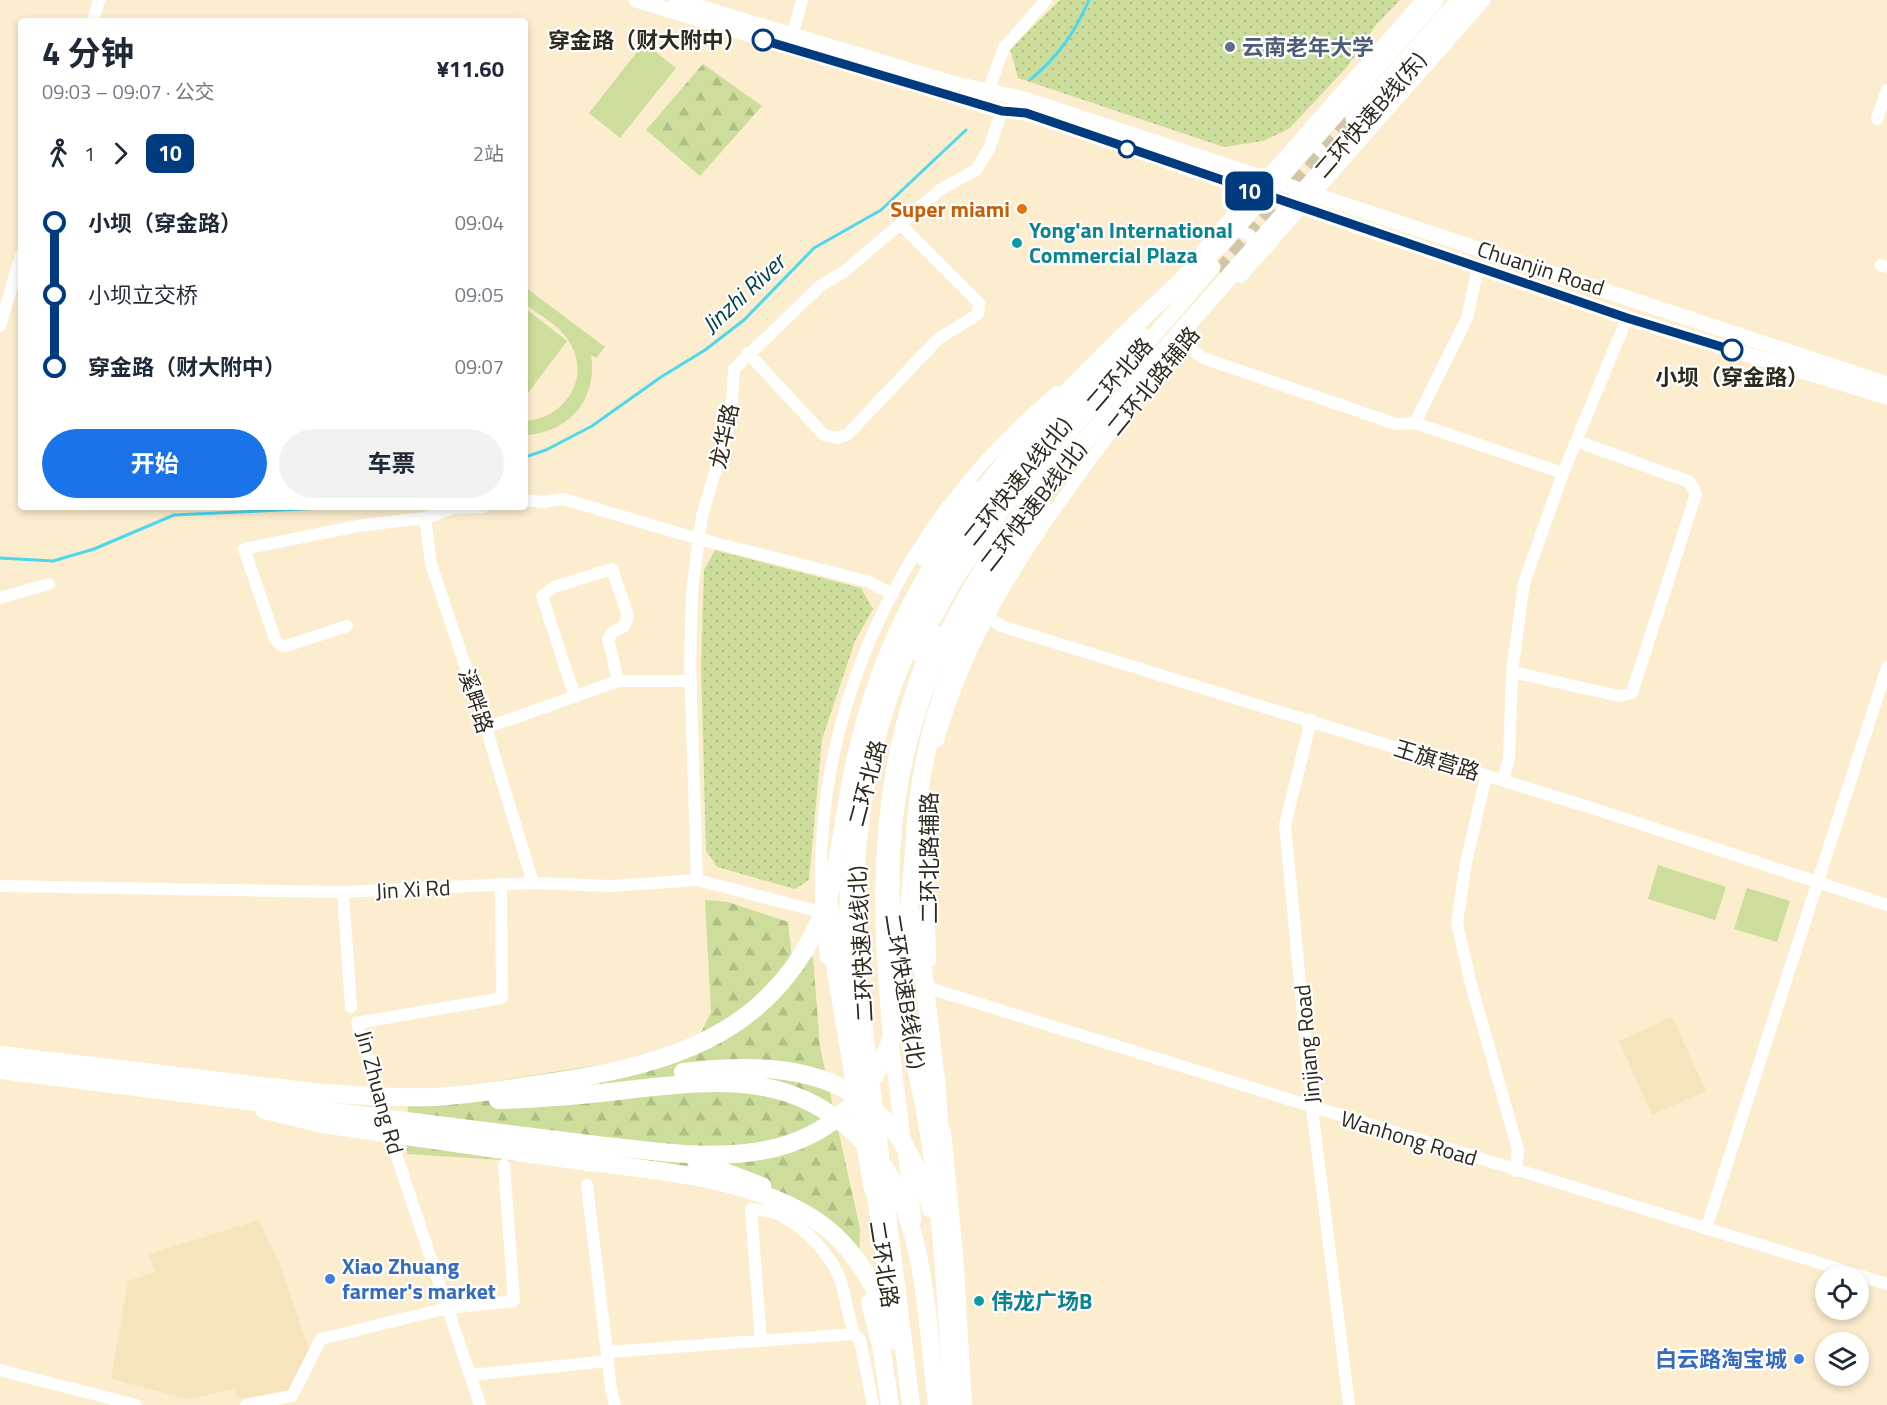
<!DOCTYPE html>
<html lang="zh">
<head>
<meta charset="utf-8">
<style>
	:root { --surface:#fff; --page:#f2f2f3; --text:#1f2937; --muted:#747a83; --accent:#1a73e8 }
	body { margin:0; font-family:"Titillium Web","Noto Sans SC",sans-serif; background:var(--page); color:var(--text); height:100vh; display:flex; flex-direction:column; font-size:22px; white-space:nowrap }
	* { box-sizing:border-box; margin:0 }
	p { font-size:20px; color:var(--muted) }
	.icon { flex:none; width:33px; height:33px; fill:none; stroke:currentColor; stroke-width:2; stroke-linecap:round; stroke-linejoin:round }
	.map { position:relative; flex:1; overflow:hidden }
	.sheet { position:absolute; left:18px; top:18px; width:510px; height:492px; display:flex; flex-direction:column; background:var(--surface); border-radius:6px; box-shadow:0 3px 9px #0003 }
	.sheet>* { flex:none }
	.badge { padding:0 12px; border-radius:9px; font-size:21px; line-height:39px }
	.tools { position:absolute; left:1815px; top:1266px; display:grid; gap:12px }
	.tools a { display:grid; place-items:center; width:54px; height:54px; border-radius:50%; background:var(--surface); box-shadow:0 3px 9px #0003; font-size:30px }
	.map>.badge { position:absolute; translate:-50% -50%; box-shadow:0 0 0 3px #fff }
	.legs { display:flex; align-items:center; gap:9px; height:66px; padding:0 24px; font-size:20px }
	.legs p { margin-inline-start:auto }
	.overview { display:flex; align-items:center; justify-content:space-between; height:102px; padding:0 24px }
	h1 { font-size:33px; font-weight:700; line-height:45px }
	.action { display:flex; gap:12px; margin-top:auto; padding:12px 24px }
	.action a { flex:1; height:69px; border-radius:36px; background:var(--accent); color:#fff; font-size:24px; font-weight:700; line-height:69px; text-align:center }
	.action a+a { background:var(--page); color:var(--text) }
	ul { padding:0 24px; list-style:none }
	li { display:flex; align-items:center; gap:21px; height:72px; font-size:22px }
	li i { display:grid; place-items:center; width:9px; height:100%; margin:0 8px; background:currentColor }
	li i::after { content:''; width:15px; height:15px; margin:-8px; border:4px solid; border-radius:50%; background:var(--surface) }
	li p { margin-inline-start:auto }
	li:first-child i { background:linear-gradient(#0000 50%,currentColor 0) }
	li:last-child i { background:linear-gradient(currentColor 50%,#0000 0) }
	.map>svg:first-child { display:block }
	.built { fill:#f6e4bd }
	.green { fill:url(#green-dots) }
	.forest { fill:url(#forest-firs) }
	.pitch { fill:#cdde9c }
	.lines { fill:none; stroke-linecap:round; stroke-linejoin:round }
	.stream { stroke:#4fd7ed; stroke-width:3 }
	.major-tunnel { stroke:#d2c6aa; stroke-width:15; stroke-dasharray:15 8; stroke-linecap:butt }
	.minor { stroke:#fff; stroke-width:12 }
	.major { stroke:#fff; stroke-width:15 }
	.highway { stroke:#fff; stroke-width:18 }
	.line-1-casing { stroke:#fff; stroke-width:14 }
	.line-1 { stroke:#003b80; stroke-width:9 }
	.stop-1-dot { fill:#fff; stroke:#003b80; stroke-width:3 }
	.service-dot { fill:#5c6f8a; stroke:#fff; stroke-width:2 }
	.food-dot { fill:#e8710a; stroke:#fff; stroke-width:2 }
	.culture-dot { fill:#0f9aa8; stroke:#fff; stroke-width:2 }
	.shop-dot { fill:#3f7fe0; stroke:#fff; stroke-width:2 }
	.labels { text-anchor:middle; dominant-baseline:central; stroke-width:4.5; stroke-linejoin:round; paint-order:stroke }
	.stop-label { font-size:22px; font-weight:bold; fill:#2f2a1e; stroke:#fff; text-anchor:end }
	.service-label { font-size:22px; font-weight:bold; fill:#4e5e75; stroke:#fff; text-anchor:start }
	.street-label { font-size:22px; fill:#2f2a1e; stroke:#fff }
	.food-label { font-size:22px; font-weight:bold; fill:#c56008; stroke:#fff; text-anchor:end }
	.culture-label { font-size:22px; font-weight:bold; fill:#0d838f; stroke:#fff; text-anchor:start }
	.shop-label { font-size:22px; font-weight:bold; fill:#366cbe; stroke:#fff; text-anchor:start }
	.water-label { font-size:24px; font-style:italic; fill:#00414a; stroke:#fff }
</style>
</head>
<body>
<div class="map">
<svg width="1887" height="1405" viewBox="0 0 1887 1405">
	<defs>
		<pattern id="green-dots" width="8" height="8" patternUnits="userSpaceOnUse" patternTransform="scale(1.5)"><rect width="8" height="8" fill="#cdde9c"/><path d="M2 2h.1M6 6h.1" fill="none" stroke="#b0bf86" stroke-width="1.8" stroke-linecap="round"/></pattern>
		<pattern id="forest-firs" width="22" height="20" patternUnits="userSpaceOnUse" patternTransform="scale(1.5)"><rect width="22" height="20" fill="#cdde9c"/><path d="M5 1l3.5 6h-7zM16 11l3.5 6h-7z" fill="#b0bf86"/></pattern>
	</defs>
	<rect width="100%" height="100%" fill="#fbedcd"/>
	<path class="built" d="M1672 1017 1706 1091 1652 1115 1619 1041Z
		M259 1220 281 1268 311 1355 292 1390 237 1399 234 1389 188 1399 111 1379 128 1281 155 1272 149 1254Z"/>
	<path class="green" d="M1060 0H1400L1376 25 1347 67 1289 129 1263 141 1224 147 1018 78 1010 49Z
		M715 550 861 588 873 609 855 641 822 739 809 880 795 889 717 867 706 851 701 665 704 570Z"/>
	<path class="forest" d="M703 64 762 106 700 176 646 130Z
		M705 900 728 902 788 922 792 958 813 957 820 1047 860 1229 859 1266 810 1226 757 1195 679 1171 407 1154 408 1095 649 1057 699 1037 711 1012Z"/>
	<path class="pitch" d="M644 43 676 68 620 138 589 113Z
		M525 287 605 347 596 358 591 355C598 398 570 432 527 435L525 421C565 419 593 376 568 340 559 325 539 315 525 304Z
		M525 308 567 341 525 397Z
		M1658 865 1726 887 1715 920 1648 899Z
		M1747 888 1790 901 1777 942 1734 929Z"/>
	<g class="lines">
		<path class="stream" d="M1031 79C1058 57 1075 32 1089 0
			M525 457 546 450 592 426 661 377 705 350 744 320 814 248 881 210 966 130
			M0 558 53 561 94 549 174 515 346 507"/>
		<path class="major-tunnel" d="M1219 272 1353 119"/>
		<path class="minor" d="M93 21 99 0
			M792 37 802 0
			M988 91 1004 48 1046 0
			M1877 119 1887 90
			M1312 133C1314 148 1323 157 1338 158
			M1230 227 1250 235 1257 250
			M1202 250 1422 0
			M1881 265 1887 267
			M1241 277 1485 0
			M0 326 21 255
			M1183 343 1203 358 1396 424 1415 423 1563 473
			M748 353 824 435 838 438 848 434 938 339 978 314 979 303 900 224
			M1415 423 1467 318 1478 268
			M525 500 543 502 563 499 699 539 867 581 893 594
			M425 518 431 564 486 728 533 883
			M0 598 49 584
			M987 616 1001 626 1595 809 1887 905
			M347 626 286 646 280 645 275 639 244 549 358 526 425 518 453 508 483 507
			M1512 672 1619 696 1632 693 1696 494 1690 482 1576 441
			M575 697 542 596 554 587 612 569 628 616 624 626 613 632 608 639 618 681
			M1311 720 1285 825 1312 1109 1349 1405
			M486 728 618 681H691
			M938 741C966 639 1022 553 1084 469 1115 427 1146 386 1180 347
			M1486 776 1466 862 1457 923 1471 984 1518 1150 1516 1171
			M1503 780 1509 758 1512 672 1524 583 1563 473 1627 318
			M926 811 930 961
			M697 880 690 664 692 591 702 516 731 418 734 369 820 286 845 271 941 189 976 170 989 149 1002 111
			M0 886 343 892 533 883 612 886 697 880 821 912
			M343 892 351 1007
			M826 958C798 739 888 533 1057 392
			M932 989 1887 1284
			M945 1131 957 1254 966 1405
			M587 1185 611 1388 615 1405
			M1706 1229 1887 667
			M761 1341 751 1209C759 1210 770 1211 778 1214 804 1226 834 1257 842 1285 846 1301 849 1318 854 1334
			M607 1352 854 1334 860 1340 873 1405
			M0 1370 136 1405
			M471 1375 608 1361
			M246 1405 292 1396 321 1339 448 1308 514 1301 504 1165
			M480 1405 399 1163 357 1023 502 998 501 885"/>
		<path class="major" d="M636 0 1002 111 1026 113 1627 318 1887 397
			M676 0 952 83 1028 100 1887 384
			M1353 119 1458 0
			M915 653 955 580 1002 511 1213 267
			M848 864 846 941 853 1029
			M872 1180 888 1290
			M914 1220C889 1024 849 820 936 633"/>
		<path class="highway" d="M1218 247 1435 0
			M924 557 971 488
			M915 838C921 717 970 603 1042 507
			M829 903 836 972 873 1190
			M917 919 937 1089 940 1140
			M904 970 916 827
			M0 1055C68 1063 136 1071 204 1079 280 1088 356 1099 433 1097 476 1095 518 1087 560 1081 666 1064 762 1037 814 933 839 884 841 829 852 776 865 709 889 643 922 584 966 505 1026 432 1090 369 1134 324 1181 283 1225 238
			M0 1070 605 1146C651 1151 699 1158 746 1153 833 1144 886 1087 900 1003
			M683 1072C804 1057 895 1079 931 1209
			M498 1100C542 1099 584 1095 627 1090 719 1080 795 1070 866 1144
			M264 1110 322 1124C406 1136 490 1148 574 1160 653 1171 745 1175 814 1219 858 1248 880 1293 895 1341
			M696 1161 762 1186
			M885 1168C927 1235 927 1328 937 1405
			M870 1303 881 1345 890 1405
			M911 1405C899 1311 887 1216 876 1122 867 1053 856 983 855 913 853 795 885 675 946 574 999 486 1072 412 1140 335
			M954 1405C946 1319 944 1232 931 1147 922 1082 903 1018 895 952 874 787 927 633 1029 505L1472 0"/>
	</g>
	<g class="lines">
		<g class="line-1-casing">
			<path id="line-1" d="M763 40 1002 111 1026 113 1627 318 1732 350"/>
		</g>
		<use href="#line-1" class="line-1"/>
	</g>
	<g class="stop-1-dot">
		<circle cx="763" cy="40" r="10"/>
		<circle cx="1127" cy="149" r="8"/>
		<circle cx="1732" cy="350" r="10"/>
	</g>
	<circle class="service-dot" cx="1230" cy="47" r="6"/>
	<circle class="food-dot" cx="1022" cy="209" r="6"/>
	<g class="culture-dot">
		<circle cx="1017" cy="243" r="6"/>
		<circle cx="979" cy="1301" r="6"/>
	</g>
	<g class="shop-dot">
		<circle cx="330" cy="1279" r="6"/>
		<circle cx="1799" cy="1359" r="6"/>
	</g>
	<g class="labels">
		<g class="stop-label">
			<text x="746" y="40">穿金路（财大附中）</text>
			<text x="1732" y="377" text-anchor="middle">小坝（穿金路）</text>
		</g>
		<g class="service-label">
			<text x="1242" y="47">云南老年大学</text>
		</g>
		<g class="street-label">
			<text transform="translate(1370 115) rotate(-49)">二环快速B线(东)</text>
			<text transform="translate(1541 268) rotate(18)">Chuanjin Road</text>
			<text transform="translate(1119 374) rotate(-49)">二环北路</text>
			<text transform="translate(1153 381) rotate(-51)">二环北路辅路</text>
			<text transform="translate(724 436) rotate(-78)">龙华路</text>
			<text transform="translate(1017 481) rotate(-51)">二环快速A线(北)</text>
			<text transform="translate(1033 506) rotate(-52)">二环快速B线(北)</text>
			<text transform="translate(476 701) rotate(72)">溪畔路</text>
			<text transform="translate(1437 760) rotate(17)">王旗营路</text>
			<text transform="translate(867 783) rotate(-75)">二环北路</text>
			<text transform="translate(929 858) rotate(-90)">二环北路辅路</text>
			<text transform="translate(413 889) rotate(-3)">Jin Xi Rd</text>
			<text transform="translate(861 944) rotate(-93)">二环快速A线(北)</text>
			<text transform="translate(905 991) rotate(81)">二环快速B线(北)</text>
			<text transform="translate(1307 1044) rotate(-95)">Jinjiang Road</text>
			<text transform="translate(380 1092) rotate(75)">Jin Zhuang Rd</text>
			<text transform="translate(1409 1138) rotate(17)">Wanhong Road</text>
			<text transform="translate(884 1264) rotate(81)">二环北路</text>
		</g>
		<g class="food-label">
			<text x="1010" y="209">Super miami</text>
		</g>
		<g class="culture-label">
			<text x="1029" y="230">Yong'an International<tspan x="1029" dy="25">Commercial Plaza</tspan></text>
			<text x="991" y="1301">伟龙广场B</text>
		</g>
		<g class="shop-label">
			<text x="342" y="1266">Xiao Zhuang<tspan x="342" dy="25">farmer's market</tspan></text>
			<text x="1787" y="1359" text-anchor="end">白云路淘宝城</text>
		</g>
		<g class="water-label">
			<text transform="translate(743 293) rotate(-43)">Jinzhi River</text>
		</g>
	</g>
</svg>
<div class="tools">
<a><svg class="icon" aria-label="locate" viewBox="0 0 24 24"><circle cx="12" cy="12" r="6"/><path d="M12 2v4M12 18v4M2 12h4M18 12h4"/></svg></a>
<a><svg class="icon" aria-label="layers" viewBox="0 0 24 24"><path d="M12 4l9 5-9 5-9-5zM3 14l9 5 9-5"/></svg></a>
</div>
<b class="badge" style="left:1249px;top:191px;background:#003b80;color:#fff">10</b>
<section class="sheet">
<div class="overview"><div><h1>4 分钟</h1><p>09:03 – 09:07 · 公交</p></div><b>¥11.60</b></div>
<div class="legs"><svg class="icon" aria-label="walk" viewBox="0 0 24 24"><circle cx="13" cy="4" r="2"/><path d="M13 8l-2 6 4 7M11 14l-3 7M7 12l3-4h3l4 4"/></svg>1<svg class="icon" aria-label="forward" viewBox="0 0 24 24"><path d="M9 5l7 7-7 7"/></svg><b class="badge" style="background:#003b80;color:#fff">10</b><p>2站</p></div>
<ul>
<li><i style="color:#003b80"></i><b>小坝（穿金路）</b><p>09:04</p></li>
<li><i style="color:#003b80"></i><span>小坝立交桥</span><p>09:05</p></li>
<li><i style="color:#003b80"></i><b>穿金路（财大附中）</b><p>09:07</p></li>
</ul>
<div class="action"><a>开始</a><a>车票</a></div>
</section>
</div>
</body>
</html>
